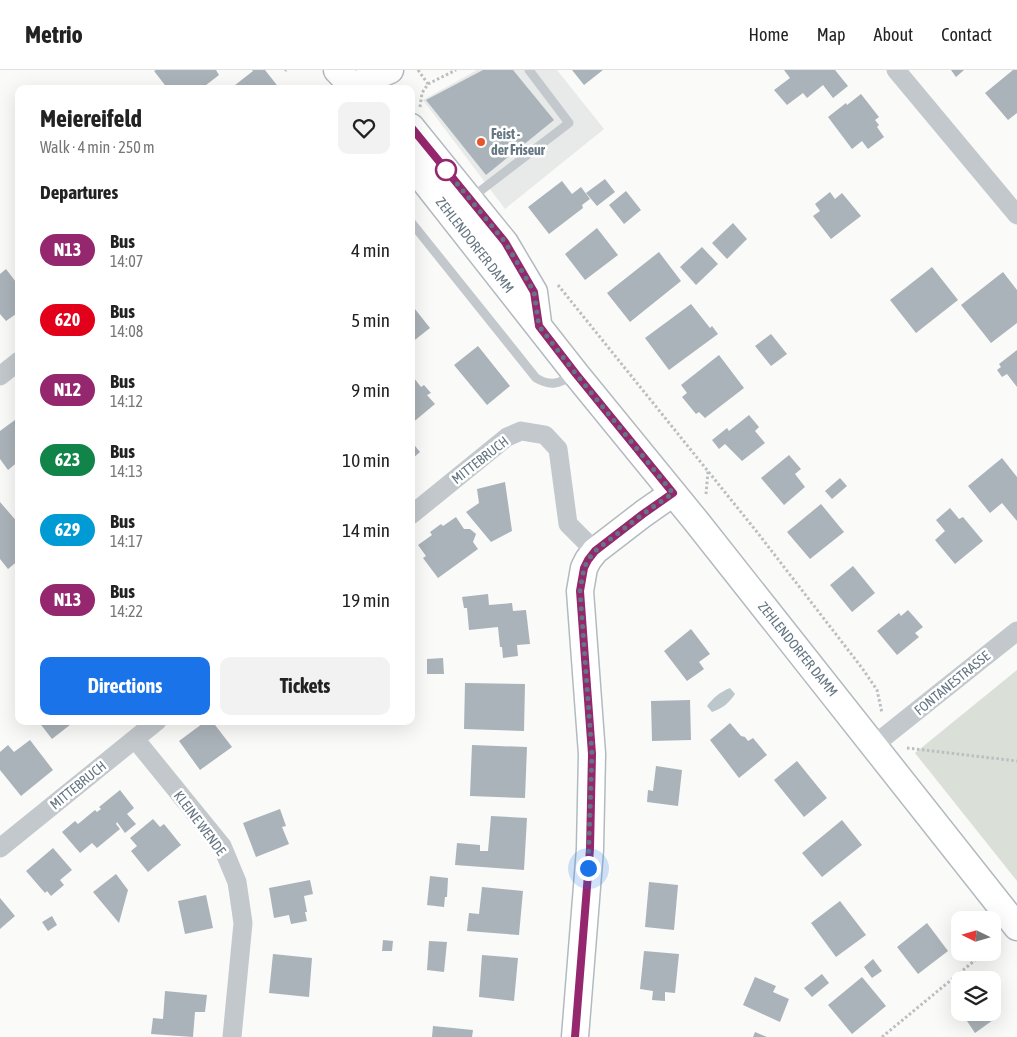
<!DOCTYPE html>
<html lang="en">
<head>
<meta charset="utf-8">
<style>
	:root { --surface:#fff; --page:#f2f2f2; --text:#222; --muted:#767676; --line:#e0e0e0; --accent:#1a73e8 }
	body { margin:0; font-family:"Asap Condensed",sans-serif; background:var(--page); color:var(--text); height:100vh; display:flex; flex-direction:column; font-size:19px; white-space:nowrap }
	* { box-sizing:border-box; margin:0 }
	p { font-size:16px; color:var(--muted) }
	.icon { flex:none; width:28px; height:28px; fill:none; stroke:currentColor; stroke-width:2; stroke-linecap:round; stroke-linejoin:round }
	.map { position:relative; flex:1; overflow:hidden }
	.details { position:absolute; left:15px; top:15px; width:400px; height:640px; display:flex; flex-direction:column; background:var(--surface); border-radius:10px; box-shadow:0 5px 20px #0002 }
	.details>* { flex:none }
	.badge { padding:0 10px; border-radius:16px; font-size:18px; line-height:32px }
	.needle { width:32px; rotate:275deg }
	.fabs { position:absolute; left:951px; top:841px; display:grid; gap:10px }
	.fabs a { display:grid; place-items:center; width:50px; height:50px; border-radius:10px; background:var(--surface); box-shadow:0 5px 20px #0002; font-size:25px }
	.you { position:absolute; width:25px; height:25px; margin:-12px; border:4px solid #fff; border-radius:50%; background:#1a73e8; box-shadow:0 0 0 8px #1a73e833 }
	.map>.badge { position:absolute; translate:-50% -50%; box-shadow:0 0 0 2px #fff }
	h2 { padding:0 25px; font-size:19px; line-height:45px }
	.round { display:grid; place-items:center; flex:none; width:52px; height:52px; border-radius:10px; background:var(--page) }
	.headline { display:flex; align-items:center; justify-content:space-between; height:85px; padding:0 25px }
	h1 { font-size:24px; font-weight:700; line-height:38px }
	.cta { display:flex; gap:10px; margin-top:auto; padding:10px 25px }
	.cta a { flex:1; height:58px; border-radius:10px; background:var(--accent); color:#fff; font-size:20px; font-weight:700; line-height:58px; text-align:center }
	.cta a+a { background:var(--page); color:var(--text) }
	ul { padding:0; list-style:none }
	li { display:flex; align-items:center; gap:15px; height:70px; padding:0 25px }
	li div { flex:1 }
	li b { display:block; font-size:19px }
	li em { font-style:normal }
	li .badge { min-width:55px; font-weight:700; text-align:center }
	header { display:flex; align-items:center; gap:30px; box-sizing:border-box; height:70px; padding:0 25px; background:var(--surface); border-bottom:1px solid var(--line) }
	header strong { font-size:24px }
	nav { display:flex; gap:28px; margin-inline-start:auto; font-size:18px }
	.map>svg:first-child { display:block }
	.built { fill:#e8e9e9 }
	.green { fill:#dadfd7 }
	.water { fill:#bbc7cb }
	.building { fill:#aab3b9 }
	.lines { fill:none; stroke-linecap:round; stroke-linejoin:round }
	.secondary-casing { stroke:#b3babf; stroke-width:29 }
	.path { stroke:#bbbfc2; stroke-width:3; stroke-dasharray:2.5 2.5; stroke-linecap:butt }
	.lane { stroke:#c3c8cc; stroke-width:9 }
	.street { stroke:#c3c8cc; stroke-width:19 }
	.secondary { stroke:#fff; stroke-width:26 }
	.line-casing { stroke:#fff; stroke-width:11 }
	.line { stroke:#95276e; stroke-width:8 }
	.walk { stroke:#657683; stroke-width:5; stroke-dasharray:0 9 }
	.poi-dot { fill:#e4572e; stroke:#fff; stroke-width:2 }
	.stop-dot { fill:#fff; stroke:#95276e; stroke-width:2.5 }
	.labels { text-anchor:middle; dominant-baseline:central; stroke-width:5; stroke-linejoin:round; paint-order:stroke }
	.poi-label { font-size:14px; font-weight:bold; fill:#657683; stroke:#fff; text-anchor:start }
	.street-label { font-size:14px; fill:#657683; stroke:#fff }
</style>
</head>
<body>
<header>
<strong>Metrio</strong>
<nav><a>Home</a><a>Map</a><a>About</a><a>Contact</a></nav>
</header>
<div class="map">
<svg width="1017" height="967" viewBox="0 0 1017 967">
	<rect width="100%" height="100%" fill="#fafaf8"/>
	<path class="built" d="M477 0H557L604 59 505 139 423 30Z"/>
	<path class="green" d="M1017 600V811L915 683Z"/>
	<path class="water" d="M730 618 735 624C729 633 723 638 712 642L707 636C713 628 720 622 730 618Z"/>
	<path class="building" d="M156 0H216L219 5 201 19H168L154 1Z
		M252 0H265L280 19H230L253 1Z
		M483 0H513L554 50 486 105 426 30Z
		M572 0H603L584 15Z
		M784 0H835L848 16 833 28 823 15 807 28 803 23 787 35 774 20 790 8Z
		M951 0H964L956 7Z
		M1013 0H1017V43L1008 50 985 23Z
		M861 24 879 47 875 50 879 55 877 57 884 67 868 79 862 71 852 79 828 47 846 33 847 35Z
		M605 109 615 122 597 136 586 123Z
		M562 111 572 124 581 117 590 129 582 135 583 138 549 164 528 137Z
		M626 121 641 140 624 154 609 135Z
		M830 122 835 129 842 123 861 146 831 169 813 146 820 141 815 134Z
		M733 153 747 169 727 189 712 173Z
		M597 158 618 185 585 210 565 184Z
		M702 177 718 194 696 215 680 197Z
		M659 182 681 211 630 252 607 223Z
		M932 197 958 230 916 263 890 230Z
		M6 199 19 216V242L6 251 0 244V204Z
		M1003 202 1017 220V253L991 273 961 235Z
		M411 234 430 258 411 273Z
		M691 234 710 258 712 256 718 264 669 300 645 268Z
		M771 264 787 284 771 296 755 276Z
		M478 276 510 316 487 335 454 295Z
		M1017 280V317L1007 304 1002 307 997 300 1001 297 999 294Z
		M719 285 744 318 705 348 699 342 696 344 682 327 687 323 681 315Z
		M414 308 421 317 424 315 431 323 427 325 435 334 411 354V311Z
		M749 345 759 357 755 361 765 373 742 391 725 374 719 379 712 370 727 358 729 361Z
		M19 347V391L8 400 0 389V361Z
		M411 371 420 382 413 388 411 386Z
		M789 385 801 399 795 404 805 417 784 435 761 408Z
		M1002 388 1017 407V451L1002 433 990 443 968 416Z
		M840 408 847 416 832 429 825 421Z
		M505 412 512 461 491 472 466 442 479 433 477 419Z
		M0 432 19 454V490L8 499 0 489Z
		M821 434 844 462 810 489 787 462Z
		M950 438 959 449 963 447 983 471 955 494 935 470 945 461 936 450Z
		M456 447 464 459H470L476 464 473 472 478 479 438 508 423 488 426 486 418 475 432 465 430 462 441 454 443 456Z
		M853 496 875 523 852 542 830 515Z
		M488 524 489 535 512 533 513 541 526 540 530 574 517 575 518 586 503 588 502 577H500L498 557 469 560 467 538H464L462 527Z
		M908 540 923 557 915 563 919 567 897 585 877 561 899 543 901 546Z
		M691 559 710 584 699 592 704 599 687 611 664 581Z
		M443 588 444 604H427V589Z
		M465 613 525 614 524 661 464 659Z
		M690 630 691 670 652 671 651 631Z
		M38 651H75L52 669Z
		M206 651H212L232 677 200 700 179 671Z
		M730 653 741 666 745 667 748 671 753 668 767 685 739 708 710 670Z
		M30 670 53 700 21 726 0 700V682L8 675 14 682Z
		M472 675 527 677 525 728 470 726Z
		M797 691 827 728 804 747 774 710Z
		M656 696 682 700 678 736 647 732 648 720 653 721Z
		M120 720 134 738 127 744 136 754 125 763 117 752 116 754 120 759 97 778 92 773 80 783 62 762 75 751 78 754 95 740 97 742 101 739 99 737Z
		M280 739 286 756 282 757 289 774 256 787 243 753Z
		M491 746 527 748 524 800 455 795 457 773 480 775V781H488Z
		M153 749 160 757 164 754 181 775 148 802 131 781 137 776 130 768Z
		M842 750 862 775 822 807 802 783Z
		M53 778 72 800 60 810 64 815 51 826 47 821 45 823 26 801Z
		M116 804 128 820 119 853 93 822Z
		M430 806 448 808 447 827H445L444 837 427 835Z
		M310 810 313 824 304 826 307 842H305L307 851 291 854 289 845 274 848 269 818Z
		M649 812 678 815 674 860 645 857Z
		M482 817 523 821 519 865 467 861 469 843 479 844Z
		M206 825 213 858 185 864 178 831Z
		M0 828 15 846 0 859Z
		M840 831 866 865 836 887 811 853Z
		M52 846 57 855 48 861 42 852Z
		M927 853 948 881 918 904 897 877Z
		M383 870 393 871 392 881H382Z
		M429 871 447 872 444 902 427 900Z
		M644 881 679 884 675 923 665 922V931L652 930 653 921 640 919Z
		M273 884 312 888 309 927 269 923Z
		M482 885 518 888 514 931 479 927Z
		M873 889 882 901 872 908 864 897Z
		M822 904 829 913 812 927 804 918Z
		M755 907 776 916 773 922 789 929 780 952 743 935Z
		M862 907 886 936 852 964 828 935Z
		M165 921 207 925 205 942H195L193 967 151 964 153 948 163 949Z
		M992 935 1000 945 975 963 961 942H992Z
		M433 956 473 960 472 967H432Z
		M755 962 767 967H753Z"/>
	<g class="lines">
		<g class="secondary-casing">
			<path id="secondary" d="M337 0 355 19
				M353 16 390 0
				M411 57 505 173 534 222 538 253
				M411 94 576 304 696 451 1017 857
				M575 967 590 779 592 684 580 521 584 498 588 490 595 481 643 444 673 423"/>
		</g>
		<path class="path" d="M418 0 428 14
			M285 1 286 0
			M420 37 422 23 428 14 456 0
			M558 215 757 462 862 598 877 620 882 643
			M706 424 708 401
			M907 678 1017 691
			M882 967 985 882"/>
		<path class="lane" d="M471 128 569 53 529 0
			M411 152 536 308C551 317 559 313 573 306"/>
		<path class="street" d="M896 0 1017 145
			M0 306 19 291
			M411 445 507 367 521 361 545 365 558 379 568 454 595 481
			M135 669 222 776 237 812 243 853 232 967
			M874 675 1017 561
			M0 778 157 651"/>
		<use href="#secondary" class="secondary"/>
	</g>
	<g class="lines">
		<g class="line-casing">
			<path id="line" d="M411 57 505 172 534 222 539 256 576 304 673 423 643 444 595 481 588 490 584 498 580 521 592 684 590 779 575 967"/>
		</g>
		<use href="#line" class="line"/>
		<path class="walk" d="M446 100 505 172 518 194 534 222 539 256 576 304 673 423 643 444 595 481 588 490 584 498 580 521 592 684 588 798"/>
	</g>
	<circle class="poi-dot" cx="481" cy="72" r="5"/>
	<circle class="stop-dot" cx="446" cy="100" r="10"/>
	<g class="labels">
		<g class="poi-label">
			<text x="491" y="64">Feist -<tspan x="491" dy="16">der Friseur</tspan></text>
		</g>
		<g class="street-label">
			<text transform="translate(475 175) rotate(52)">ZEHLENDORFER DAMM</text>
			<text transform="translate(480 390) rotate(-38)">MITTEBRUCH</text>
			<text transform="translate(798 579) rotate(51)">ZEHLENDORFER DAMM</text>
			<text transform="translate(952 613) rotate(-39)">FONTANESTRASSE</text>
			<text transform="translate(78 715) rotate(-39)">MITTEBRUCH</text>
			<text transform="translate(200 753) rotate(53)">KLEINE WENDE</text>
		</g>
	</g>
</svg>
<div class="fabs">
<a><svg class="needle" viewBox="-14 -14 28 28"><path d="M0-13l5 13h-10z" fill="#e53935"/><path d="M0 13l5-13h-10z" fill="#767676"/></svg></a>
<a><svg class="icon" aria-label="layers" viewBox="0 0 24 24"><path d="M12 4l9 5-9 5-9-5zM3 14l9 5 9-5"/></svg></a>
</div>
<div class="you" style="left:588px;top:798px"></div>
<section class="details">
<div class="headline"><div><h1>Meiereifeld</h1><p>Walk · 4 min · 250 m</p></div><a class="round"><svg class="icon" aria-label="heart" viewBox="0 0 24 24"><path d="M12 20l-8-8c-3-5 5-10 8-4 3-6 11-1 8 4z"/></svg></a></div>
<h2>Departures</h2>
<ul>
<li><span class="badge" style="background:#95276e;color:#fff">N13</span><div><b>Bus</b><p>14:07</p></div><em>4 min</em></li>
<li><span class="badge" style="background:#e2001a;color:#fff">620</span><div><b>Bus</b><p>14:08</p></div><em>5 min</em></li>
<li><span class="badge" style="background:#95276e;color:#fff">N12</span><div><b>Bus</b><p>14:12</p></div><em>9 min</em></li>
<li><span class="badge" style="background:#108449;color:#fff">623</span><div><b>Bus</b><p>14:13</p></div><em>10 min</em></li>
<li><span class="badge" style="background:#009bd5;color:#fff">629</span><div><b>Bus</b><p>14:17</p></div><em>14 min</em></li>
<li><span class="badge" style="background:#95276e;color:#fff">N13</span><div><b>Bus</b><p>14:22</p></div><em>19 min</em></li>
</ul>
<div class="cta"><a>Directions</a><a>Tickets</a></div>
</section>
</div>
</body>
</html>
